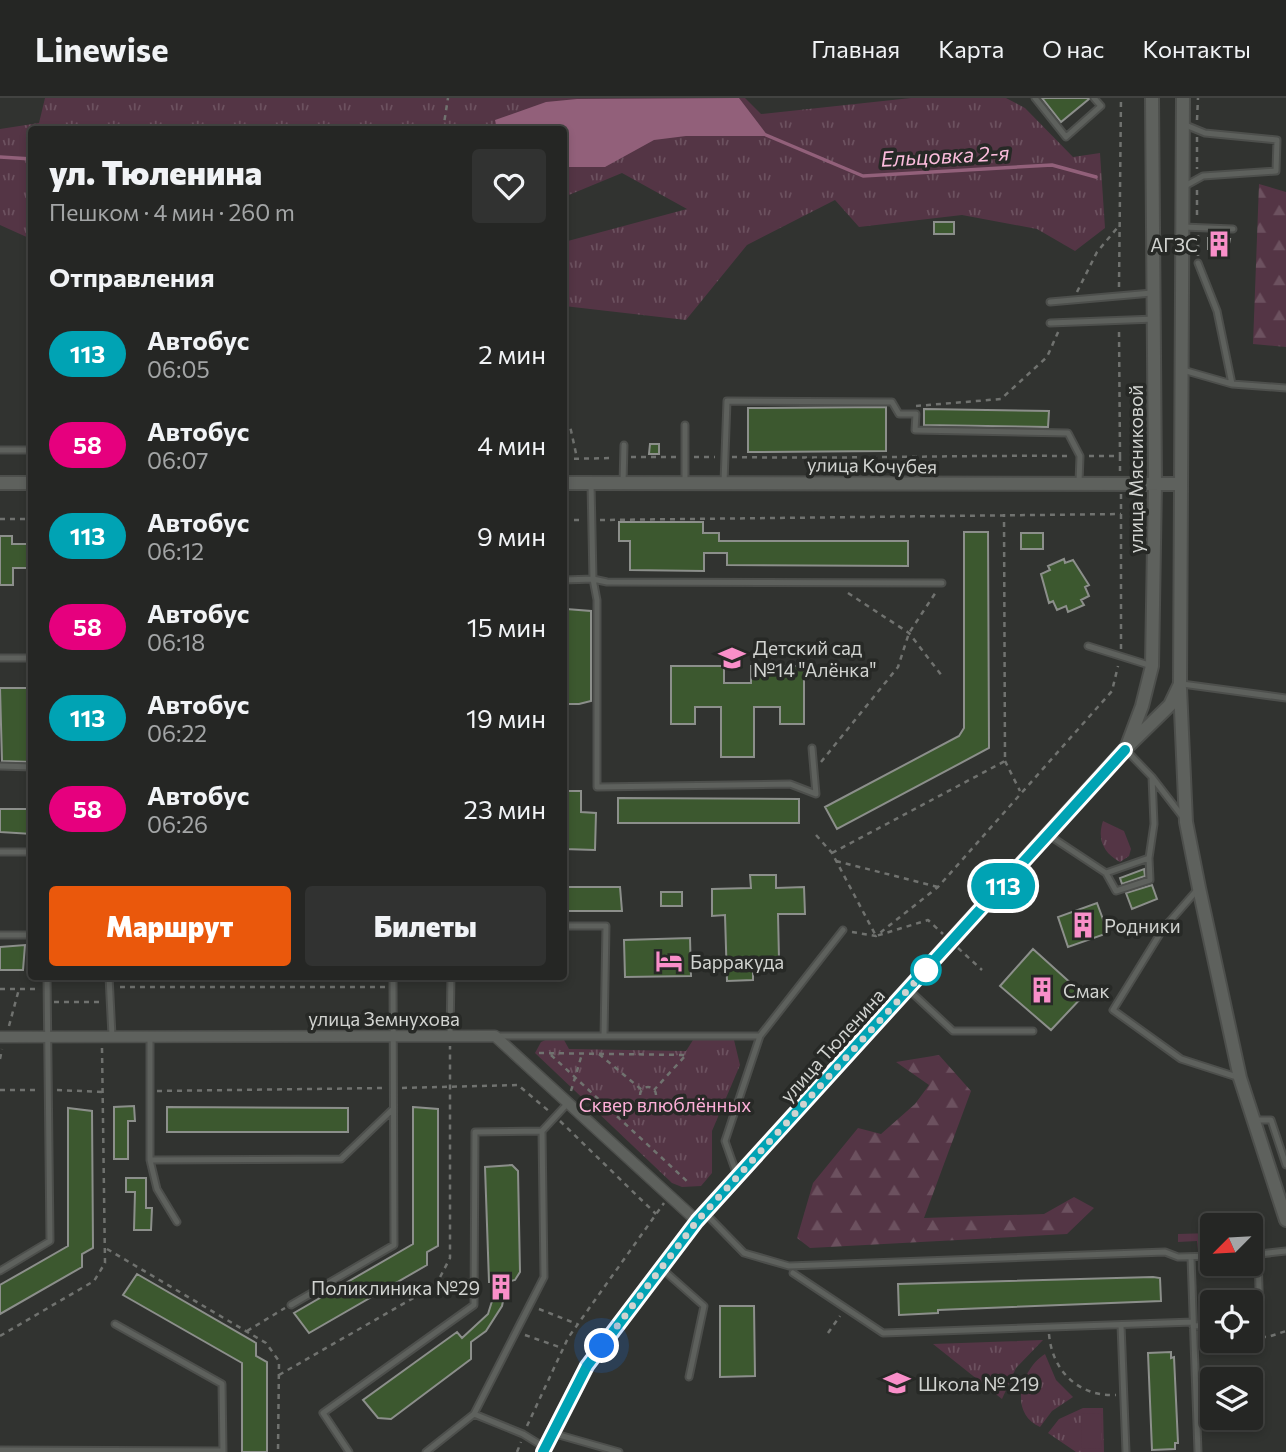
<!DOCTYPE html>
<html lang="ru">
<head>
<meta charset="utf-8">
<style>
	:root { --surface:#252624; --page:#313231; --text:#f1f3f6; --muted:#a3a5a6; --line:#424341; --accent:#ea580c }
	body { margin:0; font-family:Commissioner,sans-serif; background:var(--page); color:var(--text); height:100vh; display:flex; flex-direction:column; font-size:26px; white-space:nowrap }
	* { box-sizing:border-box; margin:0 }
	p { font-size:23px; color:var(--muted) }
	.icon { flex:none; width:38px; height:38px; fill:none; stroke:currentColor; stroke-width:2; stroke-linecap:round; stroke-linejoin:round }
	.map { position:relative; flex:1; overflow:hidden }
	.panel { position:absolute; left:28px; top:28px; width:539px; height:854px; display:flex; flex-direction:column; background:var(--surface); border-radius:7px; box-shadow:0 4px 10px #0003,0 0 0 2px var(--line) }
	.panel>* { flex:none }
	.badge { padding:0 14px; border-radius:23px; font-size:24px; line-height:46px }
	.needle { width:46px; rotate:246deg }
	.tools { position:absolute; left:1200px; top:1115px; display:grid; gap:14px }
	.tools a { display:grid; place-items:center; width:63px; height:63px; border-radius:7px; background:var(--surface); box-shadow:0 4px 10px #0003,0 0 0 2px var(--line); font-size:35px }
	.you { position:absolute; width:35px; height:35px; margin:-18px; border:5px solid #fff; border-radius:50%; background:#1a73e8; box-shadow:0 0 0 10px #1a73e833 }
	.map>.badge { position:absolute; translate:-50% -50%; box-shadow:0 0 0 4px #fff }
	h2 { padding:0 21px; font-size:26px; line-height:63px }
	.round { display:grid; place-items:center; flex:none; width:74px; height:74px; border-radius:7px; background:var(--page) }
	.summary { display:flex; align-items:center; justify-content:space-between; height:119px; padding:0 21px }
	h1 { font-size:33px; font-weight:800; line-height:52px }
	.action { display:flex; gap:14px; margin-top:auto; padding:14px 21px }
	.action a { flex:1; height:80px; border-radius:7px; background:var(--accent); color:#fff; font-size:28px; font-weight:800; line-height:80px; text-align:center }
	.action a+a { background:var(--page); color:var(--text) }
	ul { padding:0; list-style:none }
	li { display:flex; align-items:center; gap:21px; height:91px; padding:0 21px }
	li div { flex:1 }
	li b { display:block; font-size:26px }
	li em { font-style:normal }
	li .badge { min-width:77px; font-weight:700; text-align:center }
	header { display:flex; align-items:center; gap:42px; box-sizing:border-box; height:98px; padding:0 35px; background:var(--surface); border-bottom:2px solid var(--line) }
	header strong { font-size:33px }
	nav { display:flex; gap:38px; margin-inline-start:auto; font-size:24px }
	.map>svg:first-child { display:block }
	.grass { fill:url(#grass-tufts) }
	.forest { fill:url(#forest-firs) }
	.garden { fill:#543545 }
	.water { fill:#92607a }
	.lines { fill:none; stroke-linecap:round; stroke-linejoin:round }
	.stream { stroke:#92607a; stroke-width:3.5 }
	.building { fill:#3c582f; stroke:#8c8f8b; stroke-width:2 }
	.service-casing { stroke:#4d4f4c; stroke-width:9 }
	.minor-casing { stroke:#4d4f4c; stroke-width:13 }
	.tertiary-casing { stroke:#4d4f4c; stroke-width:16 }
	.path { stroke:#70726f; stroke-width:2.5; stroke-dasharray:5 5; stroke-linecap:butt }
	.service { stroke:#5e615d; stroke-width:5 }
	.minor { stroke:#5e615d; stroke-width:10 }
	.tertiary { stroke:#5e615d; stroke-width:12 }
	.line-casing { stroke:#fff; stroke-width:16 }
	.line { stroke:#00a3b4; stroke-width:10 }
	.walk { stroke:#d1d3d0; stroke-width:7; stroke-dasharray:0 12.6 }
	.stop-dot { fill:#fff; stroke:#00a3b4; stroke-width:3.5 }
	.labels { text-anchor:middle; dominant-baseline:central; stroke-width:7; stroke-linejoin:round; paint-order:stroke }
	.poi-label { font-size:19px; fill:#d1d3d0; stroke:#272926; text-anchor:start }
	.street-label { font-size:19px; fill:#d1d3d0; stroke:#272926 }
	.park-label { font-size:19px; fill:#feb0d9; stroke:#272926 }
	.water-label { font-size:21px; font-style:italic; fill:#fbbcdc; stroke:#272926 }
</style>
</head>
<body>
<header>
<strong>Linewise</strong>
<nav><a>Главная</a><a>Карта</a><a>О нас</a><a>Контакты</a></nav>
</header>
<div class="map">
<svg width="1286" height="1354" viewBox="0 0 1286 1354">
	<defs>
		<pattern id="grass-tufts" width="24" height="20" patternUnits="userSpaceOnUse" patternTransform="scale(1.75)"><rect width="24" height="20" fill="#543545"/><path d="M3 7l-1-3M5 7V3M7 7l1-3M15 17l-1-3M17 17v-4M19 17l1-3" fill="none" stroke="#6c515f"/></pattern>
		<pattern id="forest-firs" width="22" height="20" patternUnits="userSpaceOnUse" patternTransform="scale(1.75)"><rect width="22" height="20" fill="#543545"/><path d="M5 1l3.5 6h-7zM16 11l3.5 6h-7z" fill="#6c515f"/></pattern>
	</defs>
	<rect width="100%" height="100%" fill="#313330"/>
	<path class="grass" d="M45 0H745L761 16 911 0H1006L1025 10 1073 59 1100 55 1105 130 1075 153 1037 131 962 117 859 129 835 102 747 147 686 222 564 208V144L687 111 622 75 564 99V32H32L31 141 0 127V31L39 25Z
		M1103 723 1124 733 1131 751 1129 758 1120 764C1103 755 1097 741 1103 723Z
		M552 939 564 942 569 951 686 953 693 942H734L740 967 712 1033V1075L701 1088 682 1089 672 1085 535 955 541 944Z
		M1213 1135V1151L1198 1152 1197 1143 1178 1144V1136Z
		M1043 1242 1016 1270 1002 1301 933 1246Z
		M1045 1256 1056 1282 1073 1299 1052 1313 1040 1329C1008 1315 1021 1271 1045 1256Z
		M1083 1310H1103L1104 1354H1076L1048 1335 1059 1321Z"/>
	<path class="forest" d="M1259 86 1286 94V249L1253 246Z
		M939 957 971 993 924 1120 1044 1116 1074 1099 1094 1110 1067 1136 810 1150 797 1140 813 1085 858 1030 881 1036 915 1006 929 987 896 964Z"/>
	<path class="garden" d="M1101 1315 1102 1350 1082 1351 1081 1316Z"/>
	<path class="water" d="M739 0 768 38H686L654 42 605 69H564V32L497 31 495 22 546 4 577 1Z"/>
	<g class="lines">
		<path class="stream" d="M766 37 863 78 1052 67 1096 79
			M0 59 32 61"/>
	</g>
	<path class="building" d="M1042 0H1089V1L1061 24Z
		M934 124H954V136H934Z
		M1208 140 1230 141 1226 160H1212V151H1208Z
		M886 309V353L748 354V310Z
		M924 311 1049 313 1048 329 924 327Z
		M650 346H659V356H649Z
		M619 424H703V435H719V443H908V468L727 467V455H704V473L630 472V443H619Z
		M964 434H988L989 650 837 731 825 709 959 638 964 630Z
		M1021 435H1043V451H1021Z
		M0 438H12V446H32V470H13V487H0Z
		M1064 461 1065 465 1073 462 1089 487 1085 489 1089 498 1081 502 1084 507 1068 514 1066 508 1057 512 1053 503 1049 505 1041 476 1050 472 1048 468Z
		M566 511 591 513V603L579 606H566Z
		M671 568H724V585H751V568H804V626H780V609H754V659H721V609H695V626H671Z
		M0 590H32V664L2 663Z
		M568 693H581V714L596 715 595 752 564 751V713H568Z
		M618 700 799 701V725H618Z
		M0 711H32V736L0 734Z
		M1144 771 1145 778 1122 786 1120 780Z
		M750 777H776V790L804 789 805 816H778L779 861 767 862V873H753V882L727 883 725 817 712 818V791L751 790Z
		M1152 787 1157 801 1132 811 1126 795Z
		M564 789H620L622 813H564Z
		M661 794H682V808H661Z
		M1097 805 1108 835 1068 849 1058 819Z
		M690 840 691 878 625 879 624 842Z
		M25 847 23 872H0V849Z
		M1033 851 1084 897 1051 932 1000 888Z
		M134 1008 135 1023H128V1061H114V1009Z
		M167 1009 348 1010V1034H167Z
		M413 1009 438 1011V1148L427 1154V1167L309 1235 294 1215 413 1146Z
		M68 1010 92 1013 93 1150 82 1156V1169L0 1216V1187L68 1148Z
		M512 1067 518 1073 520 1174 515 1182 507 1184 502 1208 486 1233 471 1244V1261L391 1321 378 1320 363 1302 457 1234 462 1240 488 1216 498 1184H489L485 1069Z
		M126 1080H146V1110H152L151 1132H134L135 1094H126Z
		M137 1176 256 1245V1258L267 1264V1354H242V1265L123 1197Z
		M1153 1179 1160 1180 1161 1203 938 1212V1215L899 1217 898 1186Z
		M1233 1193H1246V1204H1233Z
		M720 1208H754L755 1278 720 1279Z
		M1171 1254V1260L1174 1259 1178 1345H1175V1351L1152 1352 1148 1255Z"/>
	<g class="lines">
		<g class="service-casing">
			<path id="service" d="M1035 0 1066 39 1101 8 1094 0
				M1183 89 1203 78 1276 73 1277 42 1205 35 1183 26
				M1183 129 1233 131
				M1198 165 1217 213 1232 286
				M1050 204 1152 195
				M1050 225 1155 221
				M1183 272 1232 286 1286 290
				M685 327V384
				M0 352H32
				M724 384 727 303 892 304 899 316H916L915 332 1068 335 1080 358 1079 384
				M623 385 624 347
				M564 482 593 481 591 386
				M1088 548 1152 568
				M0 560H32
				M1182 586 1286 600
				M812 650 816 696 790 686 597 689V502L593 481 607 484 942 485
				M0 668 32 669
				M1152 679 1182 718
				M1050 738 1106 775 1149 760 1154 726 1152 679 1125 651
				M0 754H32
				M1106 775 1116 793 1150 782 1149 760
				M1198 791 1163 831 1113 912 1181 961 1240 980
				M564 828H606L604 938
				M0 837H32
				M109 878 112 938
				M908 891 953 933H1033
				M450 937 451 878
				M150 938V1062L157 1091 177 1124
				M496 938H760L725 1043 737 1077
				M760 938 843 832
				M1255 1022H1271L1286 1067
				M150 1062 341 1061 393 1011
				M705 1115 744 1155 789 1168 1165 1154 1178 1159 1213 1158
				M1251 1157 1286 1153
				M1191 1159 1198 1354
				M661 1170 704 1208 689 1279
				M0 1173 50 1143 47 878
				M793 1175 883 1235 1193 1224
				M291 1207 394 1147 393 878
				M1251 1225H1260L1258 1156
				M115 1226 222 1286 223 1354
				M1121 1227 1126 1354
				M1193 1228 1213 1227
				M552 1335 619 1354
				M544 1349 523 1336 474 1316 544 1179 542 1033 567 1006
				M0 1352 223 1353
				M349 1354 323 1315 474 1207 475 1034 542 1033
				M426 1354 474 1316"/>
		</g>
		<g class="minor-casing">
			<path id="minor" d="M0 939 495 938 697 1123"/>
		</g>
		<g class="tertiary-casing">
			<path id="tertiary" d="M0 385H32
				M564 385 1180 386
				M1180 590 1186 724 1199 790 1240 980 1286 1122
				M1127 648 1142 608 1152 568 1155 386 1152 0
				M543 1354 587 1268 697 1123 1125 651 1170 607 1180 586 1183 0"/>
		</g>
		<path class="path" d="M1197 22 1198 0
			M443 32 448 0
			M1197 39V71
			M1197 92V120
			M1198 137V158
			M1119 189 1121 0
			M1077 194 1097 154 1118 129
			M916 308 1001 301 1047 259 1059 232
			M564 324 570 328 577 360
			M1089 358H1120L1119 231
			M1120 358V376
			M631 359H677
			M694 359H715
			M732 359C845 361 956 357 1068 358
			M564 361 614 360
			M1121 396V551
			M0 421H32
			M564 422H583
			M600 422 1121 416
			M848 495 909 535 942 578
			M1005 663 1020 693
			M821 664 898 569 909 535 936 494
			M816 737 832 755 876 838 928 822 943 836
			M832 755 1005 663 1004 416
			M836 763 938 789
			M852 834 876 838 938 789 1112 593 1118 568
			M958 850 982 872
			M120 889H386
			M0 891H40
			M54 904H103
			M9 928 19 891
			M539 955 686 957 654 992
			M599 956 642 992
			M551 957 690 1086
			M0 961 2 951
			M640 997a8 8 0 1 1 16 0a8 8 0 1 1-16 0Z
			M402 990 518 987 550 1014
			M0 992H40
			M57 992 103 994
			M157 993 385 990
			M571 993 582 956
			M560 1023 656 1116
			M107 1151 266 1245 279 1263 278 1354
			M539 1211 577 1226
			M247 1233 285 1210
			M828 1235 840 1218
			M1049 1236C1052 1273 1079 1299 1116 1297
			M525 1237 562 1250
			M0 1238 94 1183 105 1165 102 950
			M1251 1238 1268 1239 1286 1233
			M1202 1240 1213 1239
			M279 1277 436 1187 450 1160V948
			M1251 1306H1264
			M1203 1308H1213
			M527 1328 568 1240 664 1105
			M517 1354 521 1344"/>
		<use href="#service" class="service"/>
		<use href="#minor" class="minor"/>
		<use href="#tertiary" class="tertiary"/>
	</g>
	<g class="lines">
		<g class="line-casing">
			<path id="line" d="M543 1354 587 1268 697 1123 1125 652"/>
		</g>
		<use href="#line" class="line"/>
		<path class="walk" d="M602 1248 697 1123 926 872"/>
	</g>
	<defs>
		<g id="building-bare" transform="scale(2.1)"><path d="M-4-6H4V6H1V3H-1V6H-4ZM-2.5-4.3h1.7v1.8h-1.7ZM.8-4.3h1.7v1.8H.8ZM-2.5-1h1.7V.8h-1.7ZM.8-1h1.7V.8H.8Z" fill="#f98fc9" stroke="#272926" stroke-width="2.5" paint-order="stroke"/></g>
		<g id="school-bare" transform="scale(2.1)"><path d="M0-5L7-2L0 1L-7-2ZM-4 1L0 2.5L4 1V4Q0 6-4 4Z" fill="#f98fc9" stroke="#272926" stroke-width="2.5" paint-order="stroke"/></g>
		<g id="hotel-bare" transform="scale(2.1)"><path d="M-6-4.5h1.5V1H6V5H4.5V3h-9V5H-6ZM-4 0a1.8 1.8 0 1 1 3.6 0ZM.5 0V-2.5h3Q6-2.5 6 0Z" fill="#f98fc9" stroke="#272926" stroke-width="2.5" paint-order="stroke"/></g>
	</defs>
	<g fill-rule="evenodd">
		<use href="#building-bare" x="1219" y="146"/>
		<use href="#school-bare" x="732" y="560"/>
		<use href="#building-bare" x="1083" y="827"/>
		<use href="#hotel-bare" x="669" y="863"/>
		<use href="#building-bare" x="1042" y="892"/>
		<use href="#building-bare" x="501" y="1189"/>
		<use href="#school-bare" x="897" y="1285"/>
	</g>
	<circle class="stop-dot" cx="926" cy="872" r="14"/>
	<g class="labels">
		<g class="poi-label">
			<text x="1198" y="146" text-anchor="end">АГЗС</text>
			<text x="753" y="549">Детский сад<tspan x="753" dy="22">№14 "Алёнка"</tspan></text>
			<text x="1104" y="827">Родники</text>
			<text x="690" y="863">Барракуда</text>
			<text x="1063" y="892">Смак</text>
			<text x="480" y="1189" text-anchor="end">Поликлиника №29</text>
			<text x="918" y="1285">Школа № 219</text>
		</g>
		<g class="street-label">
			<text transform="translate(872 367) rotate(1)">улица Кочубея</text>
			<text transform="translate(1135 371) rotate(-90)">улица Мясниковой</text>
			<text x="384" y="920">улица Земнухова</text>
			<text transform="translate(832 947) rotate(-48)">улица Тюленина</text>
		</g>
		<g class="park-label">
			<text x="665" y="1006">Сквер влюблённых</text>
		</g>
		<g class="water-label">
			<text transform="translate(945 57) rotate(-3)">Ельцовка 2-я</text>
		</g>
	</g>
</svg>
<div class="tools">
<a><svg class="needle" viewBox="-14 -14 28 28"><path d="M0-13l5 13h-10z" fill="#e53935"/><path d="M0 13l5-13h-10z" fill="#a3a5a6"/></svg></a>
<a><svg class="icon" aria-label="locate" viewBox="0 0 24 24"><circle cx="12" cy="12" r="6"/><path d="M12 2v4M12 18v4M2 12h4M18 12h4"/></svg></a>
<a><svg class="icon" aria-label="layers" viewBox="0 0 24 24"><path d="M12 4l9 5-9 5-9-5zM3 14l9 5 9-5"/></svg></a>
</div>
<div class="you" style="left:602px;top:1248px"></div>
<b class="badge" style="left:1003px;top:788px;background:#00a3b4;color:#fff">113</b>
<section class="panel">
<div class="summary"><div><h1>ул. Тюленина</h1><p>Пешком · 4 мин · 260 m</p></div><a class="round"><svg class="icon" aria-label="heart" viewBox="0 0 24 24"><path d="M12 20l-8-8c-3-5 5-10 8-4 3-6 11-1 8 4z"/></svg></a></div>
<h2>Отправления</h2>
<ul>
<li><span class="badge" style="background:#00a3b4;color:#fff">113</span><div><b>Автобус</b><p>06:05</p></div><em>2 мин</em></li>
<li><span class="badge" style="background:#e6007e;color:#fff">58</span><div><b>Автобус</b><p>06:07</p></div><em>4 мин</em></li>
<li><span class="badge" style="background:#00a3b4;color:#fff">113</span><div><b>Автобус</b><p>06:12</p></div><em>9 мин</em></li>
<li><span class="badge" style="background:#e6007e;color:#fff">58</span><div><b>Автобус</b><p>06:18</p></div><em>15 мин</em></li>
<li><span class="badge" style="background:#00a3b4;color:#fff">113</span><div><b>Автобус</b><p>06:22</p></div><em>19 мин</em></li>
<li><span class="badge" style="background:#e6007e;color:#fff">58</span><div><b>Автобус</b><p>06:26</p></div><em>23 мин</em></li>
</ul>
<div class="action"><a>Маршрут</a><a>Билеты</a></div>
</section>
</div>
</body>
</html>
